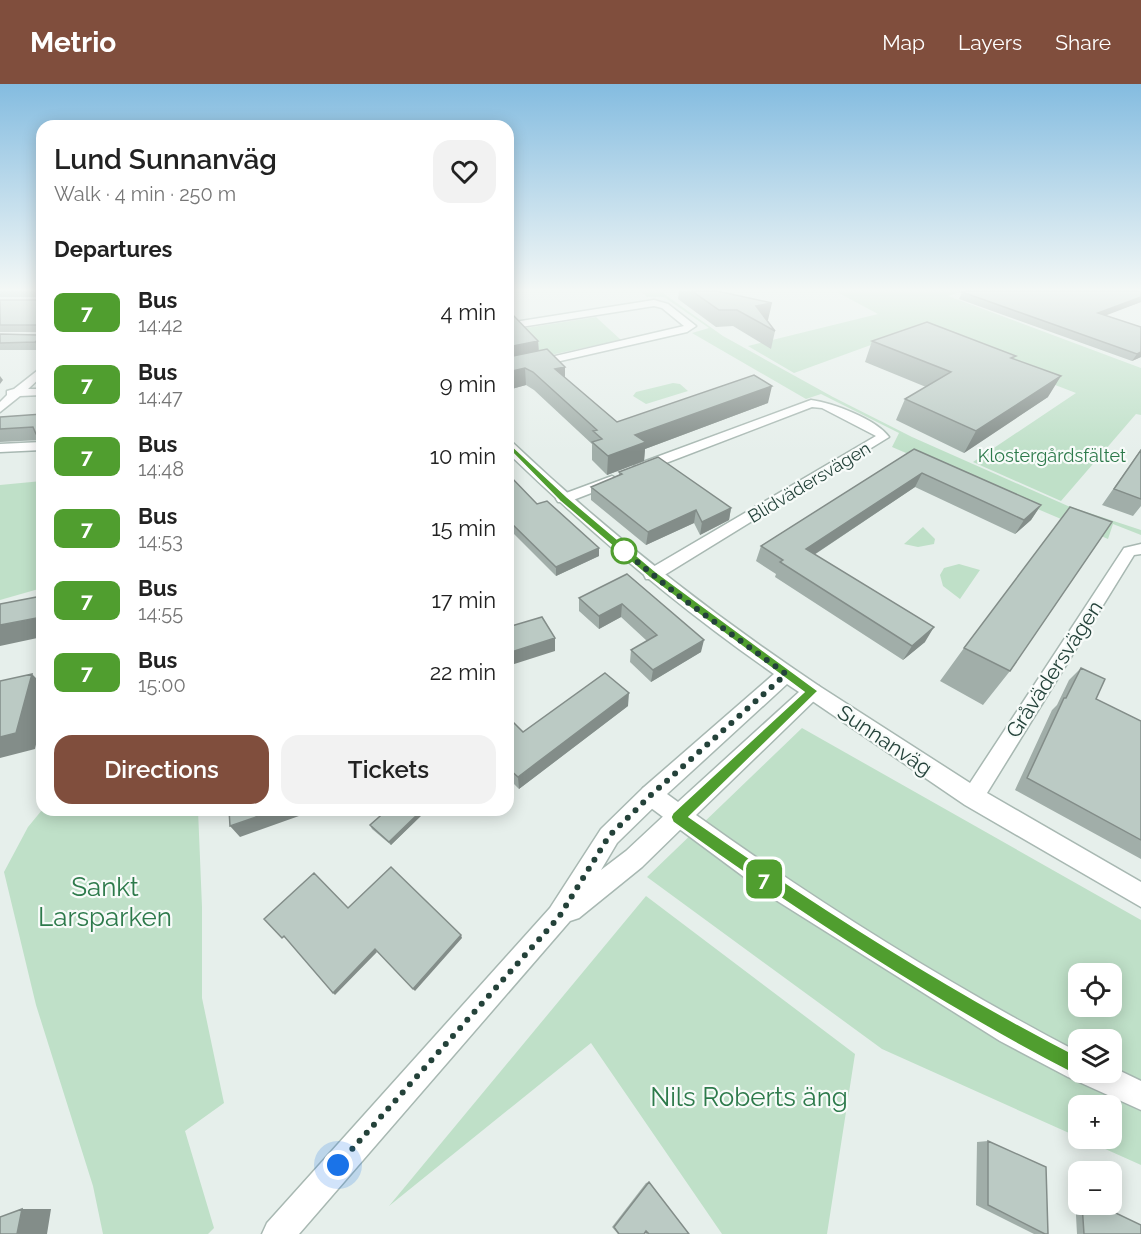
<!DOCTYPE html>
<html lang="en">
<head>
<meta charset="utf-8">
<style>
	:root { --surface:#fff; --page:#f2f2f2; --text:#222; --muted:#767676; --accent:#804e3d }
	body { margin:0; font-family:Raleway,sans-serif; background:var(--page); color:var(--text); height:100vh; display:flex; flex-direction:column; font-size:22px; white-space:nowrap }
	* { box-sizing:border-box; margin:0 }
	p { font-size:20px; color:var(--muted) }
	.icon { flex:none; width:33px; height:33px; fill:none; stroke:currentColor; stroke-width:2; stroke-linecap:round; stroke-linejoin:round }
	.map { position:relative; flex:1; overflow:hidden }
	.panel { position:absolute; left:36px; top:36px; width:478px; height:696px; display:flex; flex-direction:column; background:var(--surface); border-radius:18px; box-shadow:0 3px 15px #0003 }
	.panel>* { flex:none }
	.badge { padding:0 12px; border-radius:9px; font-size:21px; line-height:39px }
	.tools { position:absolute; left:1068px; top:879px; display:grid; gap:12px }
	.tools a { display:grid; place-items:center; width:54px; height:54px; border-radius:12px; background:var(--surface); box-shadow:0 3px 15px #0003; font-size:30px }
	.you { position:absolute; width:30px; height:30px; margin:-15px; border:4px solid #fff; border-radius:50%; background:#1a73e8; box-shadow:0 0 0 9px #1a73e833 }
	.map>.badge { position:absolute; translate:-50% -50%; box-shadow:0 0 0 3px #fff }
	h2 { padding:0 18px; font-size:22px; line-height:54px }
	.round { display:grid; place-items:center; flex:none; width:63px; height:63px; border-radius:18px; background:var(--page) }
	.headline { display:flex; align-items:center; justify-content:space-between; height:102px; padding:0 18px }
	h1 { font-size:28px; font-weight:600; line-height:45px }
	.button { display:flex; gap:12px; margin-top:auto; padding:12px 18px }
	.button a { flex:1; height:69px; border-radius:18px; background:var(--accent); color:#fff; font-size:24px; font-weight:600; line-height:69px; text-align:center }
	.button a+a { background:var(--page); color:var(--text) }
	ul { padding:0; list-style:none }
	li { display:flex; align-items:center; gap:18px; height:72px; padding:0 18px }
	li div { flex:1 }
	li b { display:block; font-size:22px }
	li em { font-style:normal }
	li .badge { min-width:66px; font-weight:700; text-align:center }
	header { display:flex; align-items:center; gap:36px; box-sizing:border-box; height:84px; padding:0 30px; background:var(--accent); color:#fff }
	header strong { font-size:28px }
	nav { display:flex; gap:33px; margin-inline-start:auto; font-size:21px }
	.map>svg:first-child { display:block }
	.green { fill:#bfe0c8; fill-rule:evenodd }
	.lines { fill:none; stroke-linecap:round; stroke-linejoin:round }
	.minor-casing { stroke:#a8b8b2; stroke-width:3 }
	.tertiary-casing { stroke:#a8b8b2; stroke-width:3 }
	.minor { fill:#fff; fill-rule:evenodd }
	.tertiary { fill:#fff; fill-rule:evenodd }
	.wall { fill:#a1aea9 }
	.shaded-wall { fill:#838d89 }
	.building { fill:#bbcac4; stroke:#838d89; stroke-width:1.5 }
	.line { fill:#509e2f; stroke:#fff; stroke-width:1.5 }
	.walk { stroke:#24423a; stroke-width:6; stroke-dasharray:0 10.8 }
	.stop-dot { fill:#fff; stroke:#509e2f; stroke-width:3 }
	.labels { text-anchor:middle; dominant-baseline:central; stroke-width:4.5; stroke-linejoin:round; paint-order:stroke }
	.far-park-label { font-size:18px; fill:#2d7a4b; stroke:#f7fbf9 }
	.far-street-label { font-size:18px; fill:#24423a; stroke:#f7fbf9 }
	.street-label { font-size:21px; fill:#24423a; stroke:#f7fbf9 }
	.near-park-label { font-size:26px; fill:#2d7a4b; stroke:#f7fbf9 }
</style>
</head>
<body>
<header>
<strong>Metrio</strong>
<nav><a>Map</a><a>Layers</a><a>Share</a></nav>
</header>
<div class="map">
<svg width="1141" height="1150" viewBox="0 0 1141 1150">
	<rect width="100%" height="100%" fill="#e6efeb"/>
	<path class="green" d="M641 207H660L723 252 833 313 912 353 1068 422 1141 446V451L1113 440 1108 455 892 363 899 349 821 310 806 315 692 249 709 244 664 213H647Z
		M835 207H962L948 212 1141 284V331L1136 330 1061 417 973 378 1076 309 912 246 794 289 748 262 878 230Z
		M596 233 621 256 541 273 513 246Z
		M673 299 680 300 688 307 646 320 633 312 636 308Z
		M42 397V504L0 516V401Z
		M923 443 935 455 934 460 918 463 904 460Z
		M959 480 980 486 960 515 943 502 940 491 944 484Z
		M802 644 1141 836V1081L1083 1055 1112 1054V1022H1078V1053L882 965 647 793ZM1078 890H1112V922H1078ZM1078 956H1112V988H1078Z
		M42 726H198L202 823V914L224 1019 185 1047 214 1144 208 1150H103L93 1102 36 921 4 788 28 743Z
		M646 812 855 970 827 1150H722L591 959 389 1122Z"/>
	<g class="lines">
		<g class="minor-casing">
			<path id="minor" d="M654 216 668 220 696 242 687 248 508 289V283L684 242 662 224 654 222 508 245V239Z
				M42 283V292L28 305H42V311L20 312 0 328V318L7 311V307L14 305Z
				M811 316C833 319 876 335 889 353L658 495H646L644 491 646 487 876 352 822 324 812 323 645 387H635L633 384 635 381Z
				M42 358V366L0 368V360Z
				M612 392 619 396 617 399 568 418H558L556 415 558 412Z
				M1141 460V470L1134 471 987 709 1141 798V823L965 721 805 612 803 607 805 602 812 600 819 602 970 699 1124 464Z
				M651 701 659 704 662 711 659 718 617 759 601 786 626 767 670 726 678 723 686 726 689 733 686 740 642 783 579 834 570 837 299 1150H262L267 1139 550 824 601 745 643 704Z"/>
		</g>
		<g class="tertiary-casing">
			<path id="tertiary" d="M508 357 512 358C608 449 710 529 819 602L821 607 819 612 696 731C817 818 946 899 1078 968V988H1112V983L1141 997V1026L1068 993 1000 957 771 813 643 718 640 711 643 704 774 590C679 524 591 449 508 369ZM787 600 799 608 678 718 667 710Z"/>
		</g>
		<use href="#minor" class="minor"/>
		<use href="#tertiary" class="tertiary"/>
	</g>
	<path class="wall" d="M0 207H42L39 266H0V250L38 251V248H0V216H38L40 214V213H0Z
		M679 207H717L768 236H767L775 247 771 265 733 242 716 243 678 215Z
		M1141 207V218L1105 231 1141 243V273L1132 277 959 215 962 208Z
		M538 257 539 267 565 283V294L617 338 768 319 645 365 644 377 607 391 592 376V360L534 306 526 301 508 306Z
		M872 257 1014 276 1048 313 964 369 896 336 905 315 926 303 865 278Z
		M42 330V359L40 356 0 358V333Z
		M914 365 1041 421 1031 436 1015 450 915 403 814 471 925 558 903 576 775 493 776 490 756 477 761 462Z
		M1141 365V422L1133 432 1102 421Z
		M619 388 731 424 729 436 700 451 694 439 646 461 591 416V403L619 392Z
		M508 390 537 420 599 464V472L556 492 508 444Z
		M627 490 701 568 651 598 630 578 631 566 647 557 621 533 599 545 579 527V514Z
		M964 564 1010 587 983 621 940 597Z
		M1081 584 1096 615 1141 637V775L1015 706 1052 626 1057 621 1069 596Z
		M628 622 519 705 508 694V633L523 648Z
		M427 726 391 761 372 745 370 741Z
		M988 1057 1048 1150H1034L976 1121 977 1058Z
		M649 1098 689 1150H646L645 1149 644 1150H618L612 1143 646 1099Z
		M1075 1113H1078V1120H1097L1141 1150H1077Z"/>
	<path class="shaded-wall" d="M1141 213V218L1094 236 1098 229Z
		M772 219 768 236 758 238 756 222Z
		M42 252V263L39 266 35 258Z
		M538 257 539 274 508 281V263Z
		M1141 268V273L1132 277 1137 270Z
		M565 283V301L555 285Z
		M525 284 526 301 508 306V288Z
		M0 292 3 296 0 300Z
		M1061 292 1048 313 964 369 976 347Z
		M772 302 768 319 645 365 644 377 607 391 608 372 635 351Z
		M922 389 915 403 800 480 806 465Z
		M1041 421 1031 436 1015 450 1024 436Z
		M731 424 729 436 700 451 702 438Z
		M696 426 694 439 646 461 648 448Z
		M599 464V472L556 492V483Z
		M622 520 621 533 599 545V532Z
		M42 533V553L0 562V541Z
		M934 543 925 558 903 576 912 562Z
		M555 554V567L508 582V569Z
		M704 556 701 568 651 598 653 586Z
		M32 590 42 600V634L35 665 0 674V653Z
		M629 609 628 622 519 705 518 693Z
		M276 726 313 727 240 753 230 742Z
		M422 726H427L391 761 389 758Z
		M461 851 462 854 415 907 413 905Z
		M375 865 377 868 335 911 333 909Z
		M22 1125H51L47 1150H17Z"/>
	<path class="building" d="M38 207H42V252L35 258 0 259V250L38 251 40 243 38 241H0V216H38L40 214Z
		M692 207H717L772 219 756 222 775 247 737 226H719Z
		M967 207H1141V213L1098 229 1141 243V268L1137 270 962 208Z
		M508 230H512L538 257 508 263Z
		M927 238 1016 272 1011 274 1061 292 976 347 905 315 951 288 872 257Z
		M547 265 565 283 555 285 617 338 754 291 772 302 635 351 646 358 608 372 592 358 602 355 593 347 597 346 533 288 525 284 508 288V273Z
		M42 330V349L36 350 33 343 0 345V333Z
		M914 365 1041 421 1024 436 922 389 806 465 934 543 912 562 780 478 783 476 761 462Z
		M1141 366V415L1114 405Z
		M658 373 731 424 702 438 696 426 648 448 591 403 622 390 619 388Z
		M508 390 537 420 547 417 599 464 556 483 508 436Z
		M1070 423 1112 438 1010 587 964 564Z
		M627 490 704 556 653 586 631 566 657 551 622 520 599 532 579 514Z
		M42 512V533L0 541V520Z
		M542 533 555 554 508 569V543Z
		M1081 584 1105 595 1096 615 1141 637V756L1027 694 1064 614H1066Z
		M605 589 629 609 518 693 508 684V633L523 648Z
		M32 590 16 649 0 653V597Z
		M229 726H276L230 742Z
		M387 726H422L389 758 370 741Z
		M391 783 461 851 413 905 375 865 333 909 284 852 282 854 264 835 314 789 348 824Z
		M988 1057 1046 1083 1048 1150H1045L988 1121Z
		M649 1098 689 1150H649L646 1147 644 1150H619L614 1143Z
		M1082 1120H1097L1141 1141V1150H1084Z
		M22 1125 17 1150H0V1133Z"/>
	<linearGradient id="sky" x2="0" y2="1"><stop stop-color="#84bce0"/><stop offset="0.56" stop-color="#f4f8f6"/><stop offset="1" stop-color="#f4f8f6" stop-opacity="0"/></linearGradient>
	<rect width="1141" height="368" fill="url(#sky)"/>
	<path class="line" d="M508 358 567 413 656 488 818 607 689 733C815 821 947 906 1085 976L1088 982 1085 989 1078 992 1072 989C933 917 800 830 673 738L671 733 673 729 804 608 649 493 560 417 506 362V359Z"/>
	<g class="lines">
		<path class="walk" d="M338 1081 559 833 609 752 651 711 786 590 679 512 624 467"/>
	</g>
	<circle class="stop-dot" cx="624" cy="467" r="12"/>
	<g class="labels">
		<g class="far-park-label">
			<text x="1052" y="371">Klostergårdsfältet</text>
		</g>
		<g class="far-street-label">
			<text transform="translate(809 398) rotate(-31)">Blidvädersvägen</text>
		</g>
		<g class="street-label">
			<text transform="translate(1054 585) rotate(-57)">Gråvädersvägen</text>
			<text transform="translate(885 656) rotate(34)">Sunnanväg</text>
		</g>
		<g class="near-park-label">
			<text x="105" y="803">Sankt<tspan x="105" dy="30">Larsparken</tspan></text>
			<text x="749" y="1013">Nils Roberts äng</text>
		</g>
	</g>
</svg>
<div class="tools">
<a><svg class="icon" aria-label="locate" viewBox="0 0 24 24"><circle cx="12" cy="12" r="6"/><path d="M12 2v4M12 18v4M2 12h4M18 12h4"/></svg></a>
<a><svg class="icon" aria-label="layers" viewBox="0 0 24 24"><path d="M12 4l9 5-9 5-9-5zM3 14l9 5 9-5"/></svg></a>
<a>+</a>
<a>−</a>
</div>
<div class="you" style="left:338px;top:1081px"></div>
<b class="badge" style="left:764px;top:795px;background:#509e2f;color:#fff">7</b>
<section class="panel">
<div class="headline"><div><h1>Lund Sunnanväg</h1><p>Walk · 4 min · 250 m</p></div><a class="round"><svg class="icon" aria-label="heart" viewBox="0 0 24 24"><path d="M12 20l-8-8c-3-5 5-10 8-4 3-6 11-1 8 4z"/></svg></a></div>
<h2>Departures</h2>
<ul>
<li><span class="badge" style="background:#509e2f;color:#fff">7</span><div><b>Bus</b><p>14:42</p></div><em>4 min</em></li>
<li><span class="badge" style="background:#509e2f;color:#fff">7</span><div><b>Bus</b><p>14:47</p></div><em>9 min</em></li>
<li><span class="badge" style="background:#509e2f;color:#fff">7</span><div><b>Bus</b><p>14:48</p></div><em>10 min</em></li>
<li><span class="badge" style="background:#509e2f;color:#fff">7</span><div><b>Bus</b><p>14:53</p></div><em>15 min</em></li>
<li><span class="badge" style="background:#509e2f;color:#fff">7</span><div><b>Bus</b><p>14:55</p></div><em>17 min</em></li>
<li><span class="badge" style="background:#509e2f;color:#fff">7</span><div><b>Bus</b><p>15:00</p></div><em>22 min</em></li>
</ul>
<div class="button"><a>Directions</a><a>Tickets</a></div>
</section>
</div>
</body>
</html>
